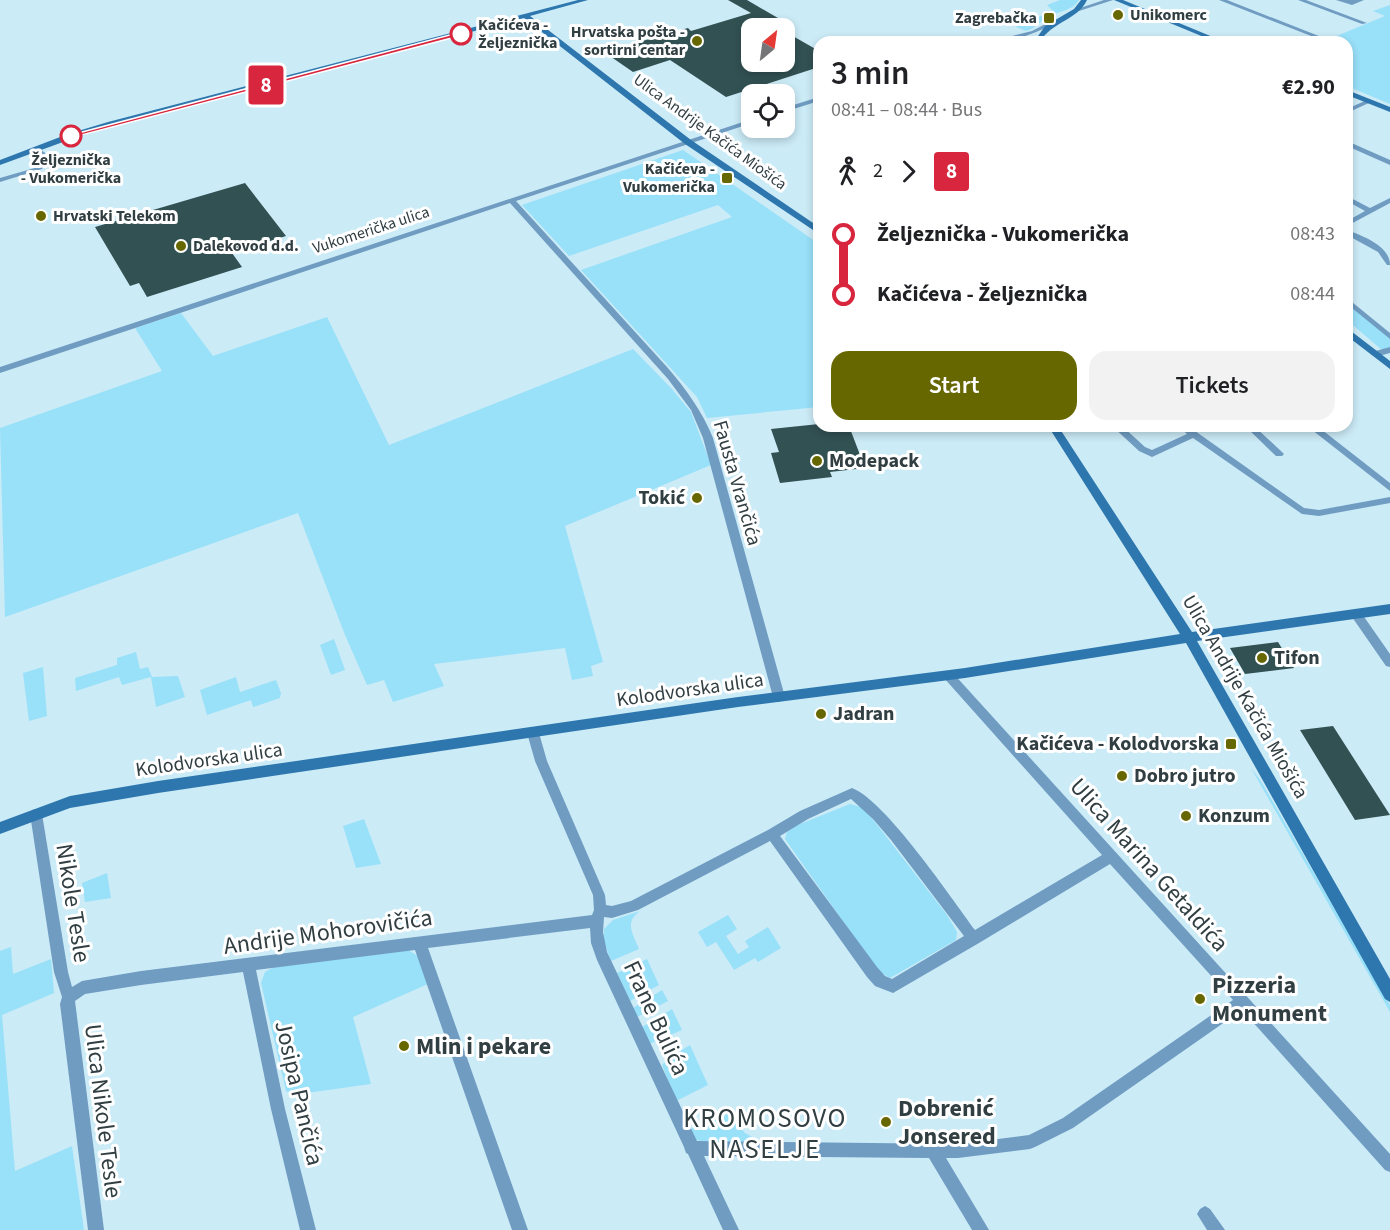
<!DOCTYPE html>
<html lang="en">
<head>
<meta charset="utf-8">
<style>
	:root { --surface:#fff; --page:#f2f2f2; --text:#202124; --muted:#757577; --accent:#676700 }
	body { margin:0; font-family:"Source Sans 3",sans-serif; background:var(--page); color:var(--text); height:100vh; display:flex; flex-direction:column; font-size:22px; white-space:nowrap }
	* { box-sizing:border-box; margin:0 }
	p { font-size:20px; color:var(--muted) }
	.icon { flex:none; width:33px; height:33px; fill:none; stroke:currentColor; stroke-width:2; stroke-linecap:round; stroke-linejoin:round }
	.map { position:relative; flex:1; overflow:hidden }
	.details { position:absolute; left:813px; top:36px; width:540px; height:396px; display:flex; flex-direction:column; background:var(--surface); border-radius:18px; box-shadow:0 3px 9px #0003 }
	.details>* { flex:none }
	.badge { padding:0 12px; border-radius:4px; font-size:21px; line-height:39px }
	.needle { width:39px; rotate:29deg }
	.fabs { position:absolute; left:741px; top:18px; display:grid; gap:12px }
	.fabs a { display:grid; place-items:center; width:54px; height:54px; border-radius:12px; background:var(--surface); box-shadow:0 3px 9px #0003; font-size:30px }
	.map>.badge { position:absolute; translate:-50% -50%; box-shadow:0 0 0 3px #fff }
	.legs { display:flex; align-items:center; gap:9px; height:66px; padding:0 18px; font-size:20px }
	.legs p { margin-inline-start:auto }
	.head { display:flex; align-items:center; justify-content:space-between; height:102px; padding:0 18px }
	h1 { font-size:33px; font-weight:600; line-height:45px }
	.button { display:flex; gap:12px; margin-top:auto; padding:12px 18px }
	.button a { flex:1; height:69px; border-radius:18px; background:var(--accent); color:#fff; font-size:24px; font-weight:600; line-height:69px; text-align:center }
	.button a+a { background:var(--page); color:var(--text) }
	ul { padding:0 18px; list-style:none }
	li { display:flex; align-items:center; gap:21px; height:60px; font-size:22px }
	li i { display:grid; place-items:center; width:9px; height:100%; margin:0 8px; background:currentColor }
	li i::after { content:''; width:15px; height:15px; margin:-8px; border:4px solid; border-radius:50%; background:var(--surface) }
	li p { margin-inline-start:auto }
	li:first-child i { background:linear-gradient(#0000 50%,currentColor 0) }
	li:last-child i { background:linear-gradient(currentColor 50%,#0000 0) }
	.map>svg:first-child { display:block }
	.green { fill:#99e0f9 }
	.building { fill:#325153 }
	.lines { fill:none; stroke-linecap:round; stroke-linejoin:round }
	.street { fill:#709cc2; fill-rule:evenodd }
	.secondary { fill:#2e77ae; fill-rule:evenodd }
	.line-1 { fill:#d7263d; stroke:#fff; stroke-width:1.5 }
	.poi-dot { fill:#676700; stroke:#fff; stroke-width:2 }
	.stop-1-dot { fill:#fff; stroke:#d7263d; stroke-width:3 }
	.labels { text-anchor:middle; dominant-baseline:central; stroke-width:6; stroke-linejoin:round; paint-order:stroke }
	.far-poi-label { font-size:16px; font-weight:bold; fill:#313e42; stroke:#fff; text-anchor:start }
	.far-stop-label { font-size:16px; font-weight:bold; fill:#313e42; stroke:#fff; text-anchor:start }
	.far-street-label { font-size:16px; fill:#313e42; stroke:#fff }
	.poi-label { font-size:20px; font-weight:bold; fill:#313e42; stroke:#fff; text-anchor:start }
	.street-label { font-size:20px; fill:#313e42; stroke:#fff }
	.near-street-label { font-size:24px; fill:#313e42; stroke:#fff }
	.near-poi-label { font-size:24px; font-weight:bold; fill:#313e42; stroke:#fff; text-anchor:start }
	.near-quarter-label { font-size:27px; letter-spacing:1.5px; fill:#313e42; stroke:#fff }
</style>
</head>
<body>
<div class="map">
<svg width="1390" height="1230" viewBox="0 0 1390 1230">
	<rect width="100%" height="100%" fill="#cbebf7"/>
	<path class="green" d="M1060 0H1079C1072 12 1056 11 1046 18 1038 23 1035 29 1026 31L1016 27 1021 22 1054 12 1047 5Z
		M1390 5V104L1347 86V42H1322L1385 16 1373 11Z
		M683 150 819 244V407L707 418 697 397 581 270 732 217 718 205 569 256 522 205Z
		M1347 302 1390 339V348L1382 350 1347 320Z
		M181 313 213 356 327 317 389 445 633 349 671 388 691 412 711 465 565 526 603 662 591 666 593 676 572 680 565 648 434 664 444 686 393 702 384 680 367 685 345 635 298 513 5 617 0 428 162 371 135 328Z
		M334 639 345 670 331 675 320 645Z
		M136 652 140 669 148 667 152 677 178 676 185 697 156 707 151 677 122 685 119 677 76 691 75 678 117 665V658Z
		M43 667 47 716 29 721 23 673Z
		M236 677 240 692 276 680 281 693 280 698 253 707 251 700 207 715 200 690Z
		M1251 768 1261 781 1390 1005V1012Z
		M850 804 864 808 947 915 957 932 956 940 890 978 878 971 785 839 787 832 795 826Z
		M364 819 381 864 356 868 343 826Z
		M107 873 111 898 85 902 82 883Z
		M640 911C624 922 633 934 639 949L611 961 604 942V929L613 920Z
		M728 915 737 929 726 936 738 954 749 947 745 941 768 927 781 948 758 962 755 958 734 970 716 942 707 947 698 932Z
		M11 947 13 974 51 959 54 993 2 1015 15 1171 72 1146 84 1230H0V951Z
		M408 950 418 956 428 984 353 1017 371 1084 292 1095 286 1091 261 983 265 972 274 967Z
		M647 959 659 985 630 1001 617 973Z
		M662 990 668 1001 637 1017 633 1008Z
		M672 1009 682 1030 649 1044 642 1027Z
		M690 1045 708 1085 676 1101 662 1065 670 1057Z
		M723 1107 745 1133 754 1138 751 1142 700 1141 695 1139 691 1129Z"/>
	<path class="building" d="M728 0H747L790 25 778 28H752V62H784V31L819 51V67L726 97 670 60 633 72 604 52 688 28 691 31 751 13Z
		M245 183 286 236 232 253 242 267 147 297 139 283 130 286 95 227Z
		M819 424V426H849L865 468 830 472 832 477 780 483 771 453 779 452 771 429Z
		M1278 642 1294 668 1245 674 1230 648Z
		M1333 726 1390 815 1355 820 1300 730Z"/>
	<g class="lines">
		<path class="street" d="M1104 0H1113L1079 11 1074 10Z
			M1219 0H1227L1329 40 1324 41Z
			M1298 0H1306L1367 23 1362 24Z
			M1336 0H1364L1352 5Z
			M1053 20 1056 22 1055 23C1035 34 1012 42 989 42L1032 31Z
			M819 97V101L784 112V108Z
			M1369 99 1371 100V102L1347 113V109Z
			M752 119V123L516 201 667 367C686 389 702 411 713 438L785 697 783 700 779 702 775 700 773 697 703 438 691 410 668 379 510 203 0 373V367Z
			M1347 141 1390 160V165L1347 146Z
			M35 148H39L45 153 47 163 42 169 0 182V178L38 167 41 163 39 154 34 149Z
			M1347 196 1370 208 1390 198V203L1347 226V221L1365 211 1347 201Z
			M1347 230C1363 236 1390 246 1390 265H1387L1378 252 1347 235Z
			M1347 298 1390 333V339L1347 304Z
			M1390 347V353L1375 357 1371 354 1372 352Z
			M1112 426H1122L1145 447 1152 450 1187 434 1178 426H1188L1304 508 1319 510 1390 497V503L1319 516 1302 514 1193 438 1152 457 1139 451Z
			M1245 426H1254L1282 452 1284 454 1282 456H1276Z
			M1307 426H1317L1390 483V491Z
			M1356 610 1360 611 1390 654V667L1386 666 1352 617 1351 614 1352 611Z
			M948 671 952 672 1390 1154V1172L1385 1170 1242 1010 1073 1128 1035 1147 1030 1149 958 1158H946L989 1230H972L929 1158 704 1156 739 1230H723L688 1154 686 1153 684 1147 597 960 591 943 590 928 428 948 528 1230H512L415 950 256 970 285 1109 316 1230H300L271 1109 243 972 141 985 85 994 75 1001 104 1230H88L60 1004 62 997 54 972 30 814 32 810 36 809 40 810 42 814 68 972 72 987 82 981 141 971 592 915 594 910 593 895 535 761 527 733 529 730 533 728 537 730 539 733 547 761 605 895 606 905 612 906 631 901 768 830 800 811 852 788C885 800 952 899 975 930L1102 855 944 678 943 675 944 672ZM851 799 873 819 891 840 964 936 892 979 885 976 877 967 780 836 808 819ZM770 841 867 977 875 986 893 993 979 943 1110 864 1233 1000 1063 1118 1029 1135 958 1144 697 1141 607 952 603 932 604 917 612 918 638 910Z
			M1205 1206 1210 1209 1225 1230H1207L1197 1214 1200 1209Z"/>
		<path class="secondary" d="M578 0H588L530 16 691 140 819 227V234L685 144 524 18 114 126 74 138 0 165V160L68 134 108 122Z
			M1081 0H1087C1078 20 1051 22 1040 42H1034L1045 26 1074 9Z
			M1114 0H1123L1225 42H1216Z
			M1347 90 1390 107V112L1347 95Z
			M1347 328 1390 361V369L1347 336Z
			M1048 426H1058L1192 632 1390 604V614L1197 641 1390 979V1002L1385 999 1186 643 965 678 738 707 158 793 70 808 0 834V822L70 796 158 781 738 697 965 668 1180 634Z"/>
	</g>
	<path class="line-1" d="M461 32 463 35 74 137 67 136Z"/>
	<g class="poi-dot">
		<circle cx="1118" cy="15" r="6"/>
		<rect x="1043" y="12" width="12" height="12" rx="3"/>
		<circle cx="697" cy="41" r="6"/>
		<rect x="721" y="172" width="12" height="12" rx="3"/>
		<circle cx="41" cy="216" r="6"/>
		<circle cx="181" cy="246" r="6"/>
		<circle cx="817" cy="461" r="6"/>
		<circle cx="697" cy="498" r="6"/>
		<circle cx="1262" cy="658" r="6"/>
		<circle cx="821" cy="714" r="6"/>
		<rect x="1225" y="738" width="12" height="12" rx="3"/>
		<circle cx="1122" cy="776" r="6"/>
		<circle cx="1186" cy="816" r="6"/>
		<circle cx="1200" cy="999" r="6"/>
		<circle cx="404" cy="1046" r="6"/>
		<circle cx="886" cy="1122" r="6"/>
	</g>
	<g class="stop-1-dot">
		<circle cx="461" cy="34" r="10"/>
		<circle cx="71" cy="136" r="10"/>
	</g>
	<g class="labels">
		<g class="far-poi-label">
			<text x="1130" y="15">Unikomerc</text>
			<text x="1037" y="18" text-anchor="end">Zagrebačka</text>
			<text x="685" y="32" text-anchor="end">Hrvatska pošta -<tspan x="685" dy="18">sortirni centar</tspan></text>
			<text x="715" y="169" text-anchor="end">Kačićeva -<tspan x="715" dy="18">Vukomerička</tspan></text>
			<text x="53" y="216">Hrvatski Telekom</text>
			<text x="193" y="246">Dalekovod d.d.</text>
		</g>
		<g class="far-stop-label">
			<text x="478" y="25">Kačićeva -<tspan x="478" dy="18">Željeznička</tspan></text>
			<text x="71" y="160" text-anchor="middle">Željeznička<tspan x="71" dy="18">- Vukomerička</tspan></text>
		</g>
		<g class="far-street-label">
			<text transform="translate(710 132) rotate(36)">Ulica Andrije Kačića Miošića</text>
			<text transform="translate(371 230) rotate(-18)">Vukomerička ulica</text>
		</g>
		<g class="poi-label">
			<text x="829" y="461">Modepack</text>
			<text x="685" y="498" text-anchor="end">Tokić</text>
			<text x="1274" y="658">Tifon</text>
			<text x="833" y="714">Jadran</text>
			<text x="1219" y="744" text-anchor="end">Kačićeva - Kolodvorska</text>
			<text x="1134" y="776">Dobro jutro</text>
			<text x="1198" y="816">Konzum</text>
		</g>
		<g class="street-label">
			<text transform="translate(737 483) rotate(74)">Fausta Vrančića</text>
			<text transform="translate(690 690) rotate(-8)">Kolodvorska ulica</text>
			<text transform="translate(1245 697) rotate(60)">Ulica Andrije Kačića Miošića</text>
			<text transform="translate(209 760) rotate(-8)">Kolodvorska ulica</text>
		</g>
		<g class="near-street-label">
			<text transform="translate(1149 865) rotate(48)">Ulica Marina Getaldića</text>
			<text transform="translate(73 903) rotate(81)">Nikole Tesle</text>
			<text transform="translate(328 932) rotate(-8)">Andrije Mohorovičića</text>
			<text transform="translate(656 1018) rotate(65)">Frane Bulića</text>
			<text transform="translate(299 1093) rotate(77)">Josipa Pančića</text>
			<text transform="translate(103 1111) rotate(83)">Ulica Nikole Tesle</text>
		</g>
		<g class="near-poi-label">
			<text x="1212" y="985">Pizzeria<tspan x="1212" dy="28">Monument</tspan></text>
			<text x="416" y="1046">Mlin i pekare</text>
			<text x="898" y="1108">Dobrenić<tspan x="898" dy="28">Jonsered</tspan></text>
		</g>
		<g class="near-quarter-label">
			<text x="765" y="1118">KROMOSOVO<tspan x="765" dy="31">NASELJE</tspan></text>
		</g>
	</g>
</svg>
<div class="fabs">
<a><svg class="needle" viewBox="-14 -14 28 28"><path d="M0-13l5 13h-10z" fill="#e53935"/><path d="M0 13l5-13h-10z" fill="#757577"/></svg></a>
<a><svg class="icon" aria-label="locate" viewBox="0 0 24 24"><circle cx="12" cy="12" r="6"/><path d="M12 2v4M12 18v4M2 12h4M18 12h4"/></svg></a>
</div>
<b class="badge" style="left:266px;top:85px;background:#d7263d;color:#fff">8</b>
<section class="details">
<div class="head"><div><h1>3 min</h1><p>08:41 – 08:44 · Bus</p></div><b>€2.90</b></div>
<div class="legs"><svg class="icon" aria-label="walk" viewBox="0 0 24 24"><circle cx="13" cy="4" r="2"/><path d="M13 8l-2 6 4 7M11 14l-3 7M7 12l3-4h3l4 4"/></svg>2<svg class="icon" aria-label="forward" viewBox="0 0 24 24"><path d="M9 5l7 7-7 7"/></svg><b class="badge" style="background:#d7263d;color:#fff">8</b></div>
<ul>
<li><i style="color:#d7263d"></i><b>Željeznička - Vukomerička</b><p>08:43</p></li>
<li><i style="color:#d7263d"></i><b>Kačićeva - Željeznička</b><p>08:44</p></li>
</ul>
<div class="button"><a>Start</a><a>Tickets</a></div>
</section>
</div>
</body>
</html>
